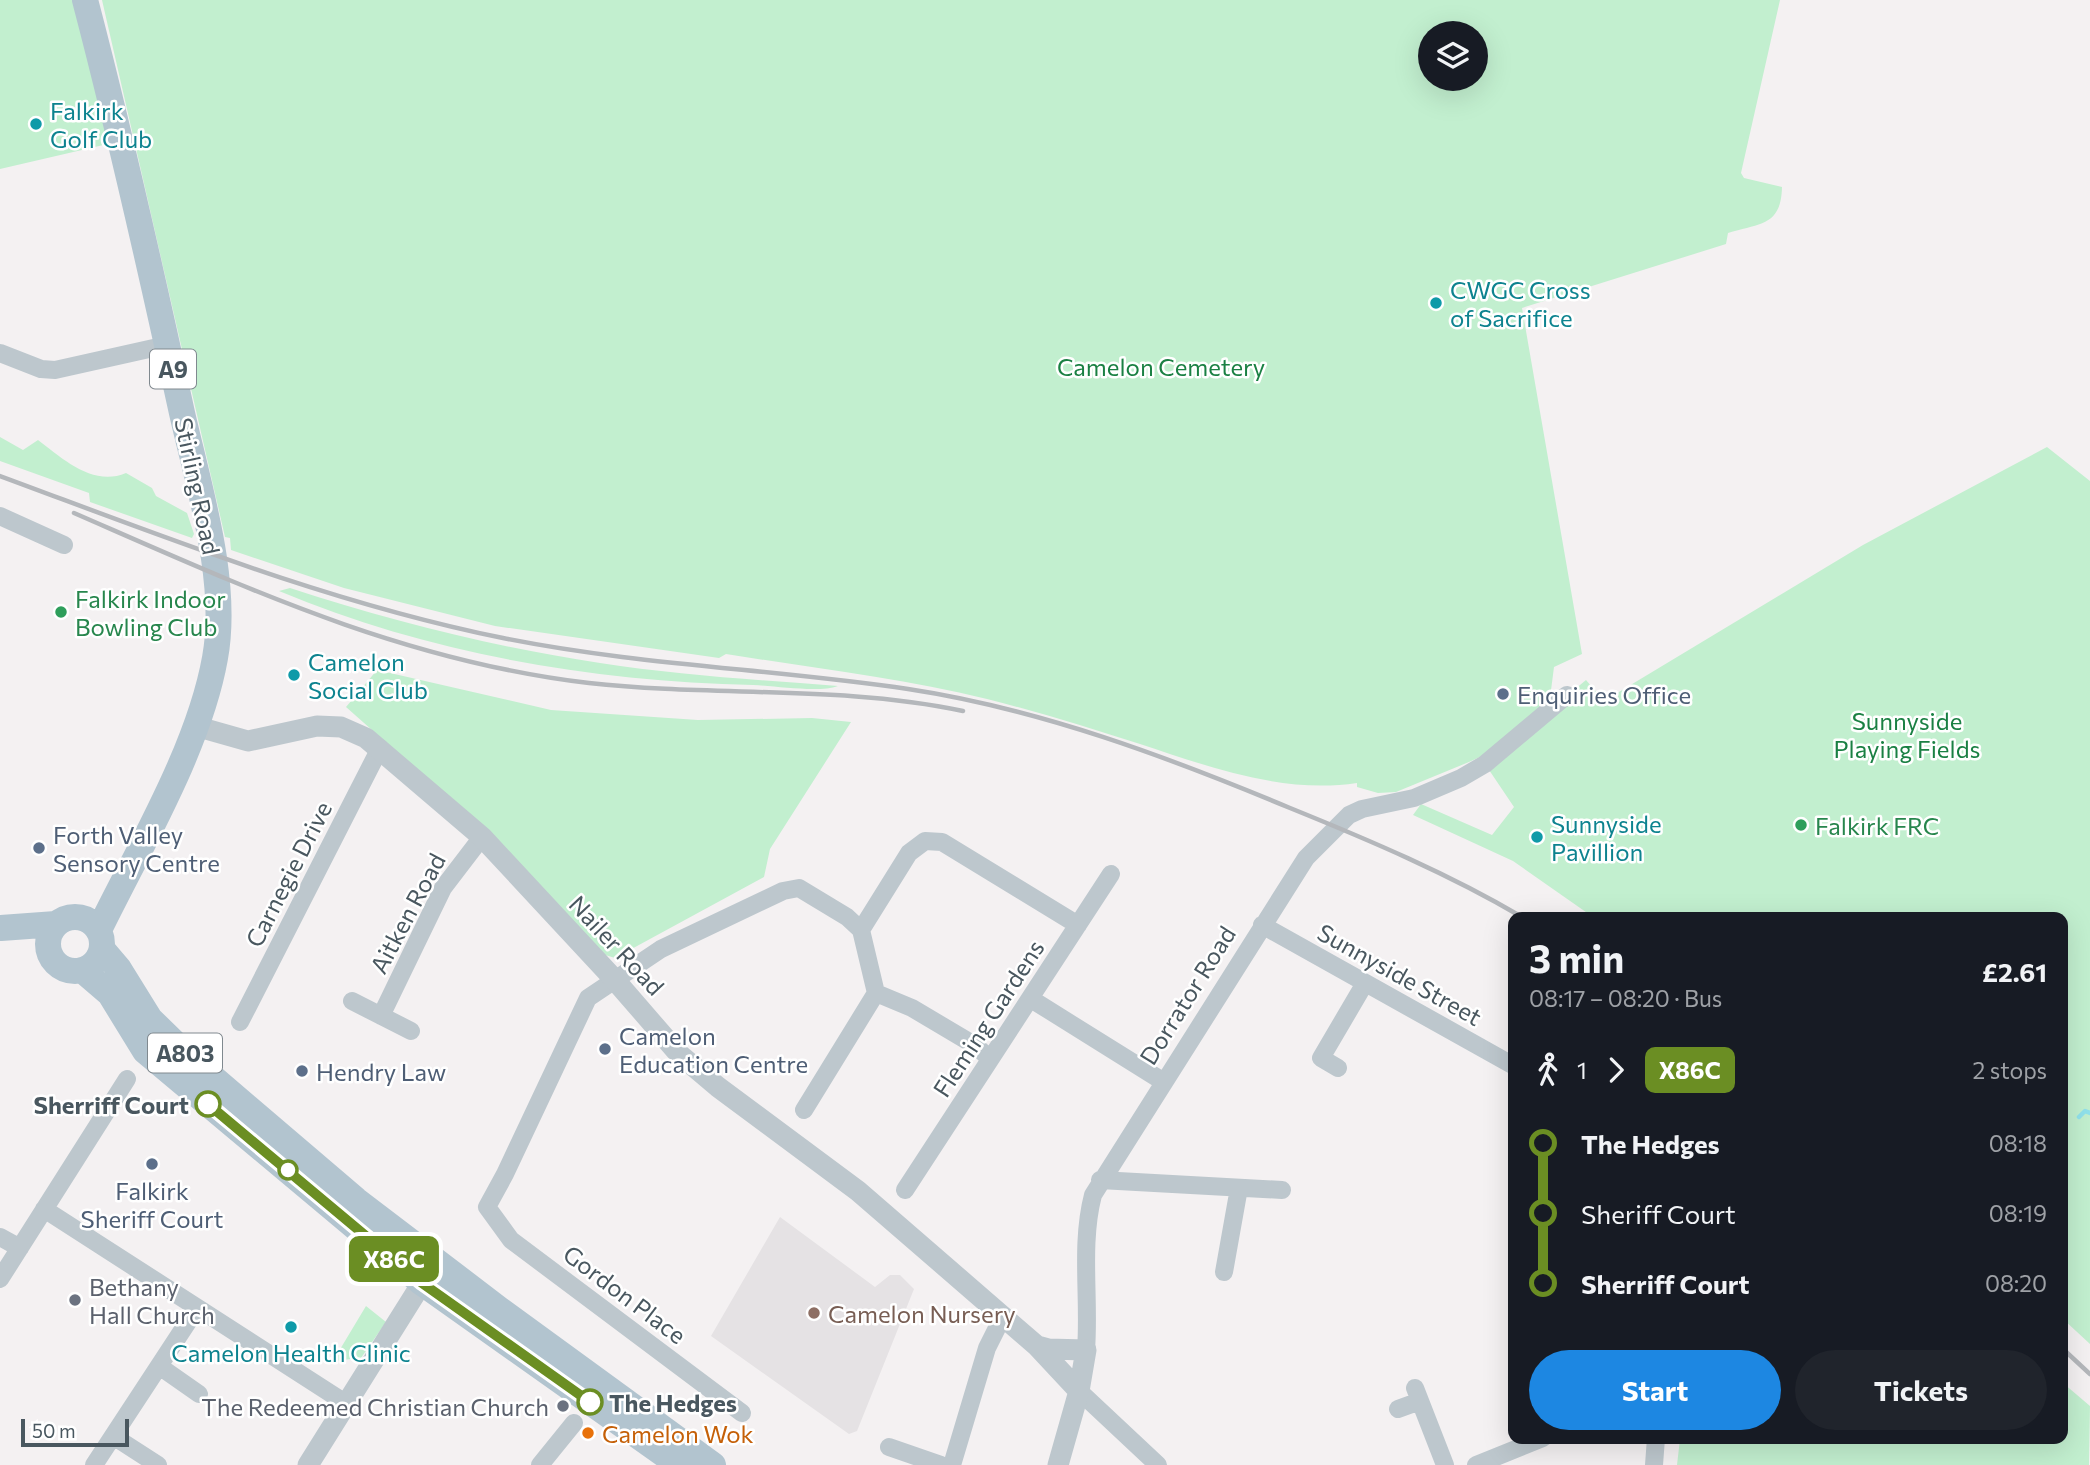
<!DOCTYPE html>
<html lang="en">
<head>
<meta charset="utf-8">
<style>
	:root { --surface:#171b24; --page:#20242c; --text:#f1f3f6; --muted:#9ea1a6; --accent:#1d87e2 }
	body { margin:0; font-family:Commissioner,sans-serif; background:var(--page); color:var(--text); height:100vh; display:flex; flex-direction:column; font-size:26px; white-space:nowrap }
	* { box-sizing:border-box; margin:0 }
	p { font-size:23px; color:var(--muted) }
	.icon { flex:none; width:38px; height:38px; fill:none; stroke:currentColor; stroke-width:2; stroke-linecap:round; stroke-linejoin:round }
	.map { position:relative; flex:1; overflow:hidden }
	.drawer { position:absolute; left:1508px; top:912px; width:560px; height:532px; display:flex; flex-direction:column; background:var(--surface); border-radius:14px; box-shadow:0 7px 28px #0002 }
	.drawer>* { flex:none }
	.badge { padding:0 14px; border-radius:10px; font-size:24px; line-height:46px }
	.fabs { position:absolute; left:1418px; top:21px; display:grid; gap:14px }
	.fabs a { display:grid; place-items:center; width:70px; height:70px; border-radius:50%; background:var(--surface); box-shadow:0 7px 28px #0002; font-size:35px }
	.scale { position:absolute; left:21px; bottom:18px; width:108px; box-sizing:border-box; padding-left:7px; border:4px solid #49575f; border-top:0; font-size:19px; line-height:24px; white-space:nowrap; color:#49575f; -webkit-text-stroke:5px #fff; paint-order:stroke }
	.map>.badge { position:absolute; translate:-50% -50%; box-shadow:0 0 0 4px #fff }
	.legs { display:flex; align-items:center; gap:10px; height:77px; padding:0 21px; font-size:23px }
	.legs p { margin-inline-start:auto }
	.overview { display:flex; align-items:center; justify-content:space-between; height:119px; padding:0 21px }
	h1 { font-size:38px; font-weight:700; line-height:52px }
	.cta { display:flex; gap:14px; margin-top:auto; padding:14px 21px }
	.cta a { flex:1; height:80px; border-radius:42px; background:var(--accent); color:#fff; font-size:28px; font-weight:700; line-height:80px; text-align:center }
	.cta a+a { background:var(--page); color:var(--text) }
	ul { padding:0 21px; list-style:none }
	li { display:flex; align-items:center; gap:24px; height:70px; font-size:26px }
	li i { display:grid; place-items:center; width:10px; height:100%; margin:0 9px; background:currentColor }
	li i::after { content:''; width:18px; height:18px; margin:-9px; border:5px solid; border-radius:50%; background:var(--surface) }
	li p { margin-inline-start:auto }
	li:first-child i { background:linear-gradient(#0000 50%,currentColor 0) }
	li:last-child i { background:linear-gradient(currentColor 50%,#0000 0) }
	.map>svg:first-child { display:block }
	.education { fill:#e5e2e4 }
	.green { fill:#c2efcf; fill-rule:evenodd }
	.lines { fill:none; stroke-linecap:round; stroke-linejoin:round }
	.stream { stroke:#90e1eb; stroke-width:4.5 }
	.minor { stroke:#bdc7cd; stroke-width:18 }
	.tertiary { stroke:#bdc7cd; stroke-width:21 }
	.primary { stroke:#b2c4cf; stroke-width:26 }
	.rail { stroke:#b4b7bb; stroke-width:4.5 }
	.line-1-casing { stroke:#fff; stroke-width:16 }
	.line-1 { stroke:#6b8e23; stroke-width:10 }
	.culture-dot { fill:#0f9aa8; stroke:#fff; stroke-width:2.5 }
	.leisure-dot { fill:#2e9e5b; stroke:#fff; stroke-width:2.5 }
	.service-dot { fill:#5c6f8a; stroke:#fff; stroke-width:2.5 }
	.stop-1-dot { fill:#fff; stroke:#6b8e23; stroke-width:3.5 }
	.worship-dot { fill:#6b7280; stroke:#fff; stroke-width:2.5 }
	.education-dot { fill:#8d6e63; stroke:#fff; stroke-width:2.5 }
	.food-dot { fill:#e8710a; stroke:#fff; stroke-width:2.5 }
	.labels { text-anchor:middle; dominant-baseline:central; stroke-width:5; stroke-linejoin:round; paint-order:stroke }
	.shield { fill:#fff; stroke:#80898f; stroke-width:2 }
	.shield-label { font-size:23px; font-weight:bold; fill:#49575f }
	.culture-label { font-size:24px; fill:#0d838f; stroke:#fff; text-anchor:start }
	.park-label { font-size:24px; fill:#1a8043; stroke:#fff }
	.street-label { font-size:24px; fill:#49575f; stroke:#fff }
	.leisure-label { font-size:24px; fill:#27864d; stroke:#fff; text-anchor:start }
	.service-label { font-size:24px; fill:#4e5e75; stroke:#fff; text-anchor:start }
	.stop-label { font-size:24px; font-weight:bold; fill:#49575f; stroke:#fff; text-anchor:end }
	.worship-label { font-size:24px; fill:#5b616d; stroke:#fff; text-anchor:start }
	.education-label { font-size:24px; fill:#785e54; stroke:#fff; text-anchor:start }
	.food-label { font-size:24px; fill:#c56008; stroke:#fff; text-anchor:start }
</style>
</head>
<body>
<div class="map">
<svg width="2090" height="1465" viewBox="0 0 2090 1465">
	<rect width="100%" height="100%" fill="#f4f1f2"/>
	<path class="education" d="M780 1217 875 1287 890 1275H900L914 1289 857 1431 849 1434 711 1336Z"/>
	<path class="green" d="M0 0H75L112 143 0 169Z
		M102 0H1780L1741 173 1744 178 1782 187C1781 226 1761 223 1728 233L1726 244 1522 308 1582 654 1554 667 1550 698 1484 755 1469 762 1396 792 1378 793 1357 787V783C1282 794 1210 767 1140 744 1089 728 1039 712 987 699 901 678 813 668 726 654L719 658 495 626 344 588 231 550 230 538 225 537ZM1430 33H1475V79H1430Z
		M0 437 23 450 38 440C63 459 93 487 126 473L152 488 156 496 187 513 194 534 192 538 90 502 89 493 0 461Z
		M2047 447 2090 481V1344L2063 1319V917H1593L1513 861 1413 815 1421 804 1492 835 1514 807 1485 764 1586 680 1604 701 1863 545Z
		M290 588C391 621 494 647 600 663 678 675 758 680 838 686 819 693 776 686 753 685 592 681 429 654 279 591Z
		M377 670 551 710 698 720 812 718 851 722 770 849 764 877 615 958 602 954 487 832 346 707Z
		M366 1306 386 1322 361 1358 333 1361Z
		M2063 1383 2090 1406 2089 1465H1677L1680 1439 2063 1438Z"/>
	<g class="lines">
		<path class="stream" d="M2079 1117 2085 1111 2090 1113"/>
		<path class="minor" d="M0 353 41 369 55 370 167 345
			M0 516 64 545
			M1262 925 1514 1066
			M1031 999 1164 1082
			M352 1001 411 1031
			M381 1016 443 888 482 837
			M240 1022 380 748
			M989 1058 976 1046 912 1008 876 993 861 930 909 853 925 841 942 842 1078 925
			M1338 1068 1321 1058 1365 983
			M804 1110 876 993
			M1100 1180 1282 1190
			M905 1190 1111 874
			M44 1209 347 1404
			M0 1237 20 1248
			M1224 1272 1239 1188
			M0 1279 127 1079
			M1086 1350C1090 1299 1080 1245 1093 1195L1306 858 1349 815 1362 809 1414 798 1461 778 1485 764 1567 695
			M159 1366 199 1394
			M1415 1388 1445 1465
			M1079 1391 1158 1465
			M1398 1409 1420 1401
			M742 1413 511 1240 487 1207 505 1174 588 998 661 949 783 891 799 888 847 917 861 930
			M113 1436 158 1465
			M889 1447 941 1465
			M94 1465 197 1308
			M540 1465 574 1423
			M952 1465 987 1348 1002 1318
			M1476 1465 1543 1438
			M1654 1465 1656 1438"/>
		<path class="tertiary" d="M195 726 248 741 317 726 341 727 366 738 482 837 614 979 679 1054 718 1087 858 1191 1037 1346 1048 1349 1086 1350 1079 1391 1058 1465
			M1037 1346 1079 1391
			M308 1465 422 1283"/>
		<path class="primary" d="M85 0C121 137 152 275 182 413 199 488 229 582 215 658 199 748 139 848 99 930
			M48 944a27 27 0 1 1 54 0a27 27 0 1 1-54 0Z
			M1 928 56 924
			M102 949 119 969 150 1019 191 1059 356 1200 499 1309 713 1465
			M82 970 110 994 145 1051 422 1283 679 1465"/>
		<path class="rail" d="M0 476C165 537 330 603 503 638 637 665 773 669 908 689 1040 709 1168 757 1290 808 1369 840 1449 874 1522 917
			M74 513C244 587 402 661 589 683 713 697 841 685 963 711
			M2063 1349 2090 1374"/>
	</g>
	<g class="lines">
		<g class="line-1-casing">
			<path id="line-1" d="M208 1104 422 1283 590 1402"/>
		</g>
		<use href="#line-1" class="line-1"/>
	</g>
	<g class="culture-dot">
		<circle cx="36" cy="124" r="7"/>
		<circle cx="1436" cy="303" r="7"/>
		<circle cx="294" cy="675" r="7"/>
		<circle cx="1537" cy="837" r="7"/>
		<circle cx="291" cy="1327" r="7"/>
	</g>
	<g class="leisure-dot">
		<circle cx="61" cy="612" r="7"/>
		<circle cx="1801" cy="825" r="7"/>
	</g>
	<g class="service-dot">
		<circle cx="1503" cy="694" r="7"/>
		<circle cx="39" cy="848" r="7"/>
		<circle cx="605" cy="1049" r="7"/>
		<circle cx="302" cy="1071" r="7"/>
		<circle cx="152" cy="1164" r="7"/>
	</g>
	<g class="stop-1-dot">
		<circle cx="208" cy="1104" r="12"/>
		<circle cx="288" cy="1170" r="9"/>
		<circle cx="590" cy="1402" r="12"/>
	</g>
	<g class="worship-dot">
		<circle cx="75" cy="1300" r="7"/>
		<circle cx="563" cy="1406" r="7"/>
	</g>
	<circle class="education-dot" cx="814" cy="1313" r="7"/>
	<circle class="food-dot" cx="588" cy="1433" r="7"/>
	<g class="labels">
		<g class="shield">
			<rect x="150" y="349.5" width="46" height="39" rx="5"/>
			<rect x="148" y="1033.5" width="74" height="39" rx="5"/>
		</g>
		<g class="shield-label">
			<text x="173" y="369">A9</text>
			<text x="185" y="1053">A803</text>
		</g>
		<g class="culture-label">
			<text x="50" y="110">Falkirk<tspan x="50" dy="28">Golf Club</tspan></text>
			<text x="1450" y="289">CWGC Cross<tspan x="1450" dy="28">of Sacrifice</tspan></text>
			<text x="308" y="661">Camelon<tspan x="308" dy="28">Social Club</tspan></text>
			<text x="1551" y="823">Sunnyside<tspan x="1551" dy="28">Pavillion</tspan></text>
			<text x="291" y="1352" text-anchor="middle">Camelon Health Clinic</text>
		</g>
		<g class="park-label">
			<text x="1161" y="366">Camelon Cemetery</text>
			<text x="1907" y="720">Sunnyside<tspan x="1907" dy="28">Playing Fields</tspan></text>
		</g>
		<g class="street-label">
			<text transform="translate(198 486) rotate(78)">Stirling Road</text>
			<text transform="translate(288 874) rotate(-63)">Carnegie Drive</text>
			<text transform="translate(407 913) rotate(-62)">Aitken Road</text>
			<text transform="translate(617 945) rotate(47)">Nailer Road</text>
			<text transform="translate(1400 974) rotate(29)">Sunnyside Street</text>
			<text transform="translate(1187 995) rotate(-58)">Dorrator Road</text>
			<text transform="translate(988 1018) rotate(-57)">Fleming Gardens</text>
			<text transform="translate(625 1294) rotate(37)">Gordon Place</text>
		</g>
		<g class="leisure-label">
			<text x="75" y="598">Falkirk Indoor<tspan x="75" dy="28">Bowling Club</tspan></text>
			<text x="1815" y="825">Falkirk FRC</text>
		</g>
		<g class="service-label">
			<text x="1517" y="694">Enquiries Office</text>
			<text x="53" y="834">Forth Valley<tspan x="53" dy="28">Sensory Centre</tspan></text>
			<text x="619" y="1035">Camelon<tspan x="619" dy="28">Education Centre</tspan></text>
			<text x="316" y="1071">Hendry Law</text>
			<text x="152" y="1190" text-anchor="middle">Falkirk<tspan x="152" dy="28">Sheriff Court</tspan></text>
		</g>
		<g class="stop-label">
			<text x="189" y="1104">Sherriff Court</text>
			<text x="609" y="1402" text-anchor="start">The Hedges</text>
		</g>
		<g class="worship-label">
			<text x="89" y="1286">Bethany<tspan x="89" dy="28">Hall Church</tspan></text>
			<text x="549" y="1406" text-anchor="end">The Redeemed Christian Church</text>
		</g>
		<g class="education-label">
			<text x="828" y="1313">Camelon Nursery</text>
		</g>
		<g class="food-label">
			<text x="602" y="1433">Camelon Wok</text>
		</g>
	</g>
</svg>
<div class="fabs">
<a><svg class="icon" aria-label="layers" viewBox="0 0 24 24"><path d="M12 4l9 5-9 5-9-5zM3 14l9 5 9-5"/></svg></a>
</div>
<div class="scale">50 m</div>
<b class="badge" style="left:394px;top:1259px;background:#6b8e23;color:#fff">X86C</b>
<section class="drawer">
<div class="overview"><div><h1>3 min</h1><p>08:17 – 08:20 · Bus</p></div><b>£2.61</b></div>
<div class="legs"><svg class="icon" aria-label="walk" viewBox="0 0 24 24"><circle cx="13" cy="4" r="2"/><path d="M13 8l-2 6 4 7M11 14l-3 7M7 12l3-4h3l4 4"/></svg>1<svg class="icon" aria-label="forward" viewBox="0 0 24 24"><path d="M9 5l7 7-7 7"/></svg><b class="badge" style="background:#6b8e23;color:#fff">X86C</b><p>2 stops</p></div>
<ul>
<li><i style="color:#6b8e23"></i><b>The Hedges</b><p>08:18</p></li>
<li><i style="color:#6b8e23"></i><span>Sheriff Court</span><p>08:19</p></li>
<li><i style="color:#6b8e23"></i><b>Sherriff Court</b><p>08:20</p></li>
</ul>
<div class="cta"><a>Start</a><a>Tickets</a></div>
</section>
</div>
</body>
</html>
